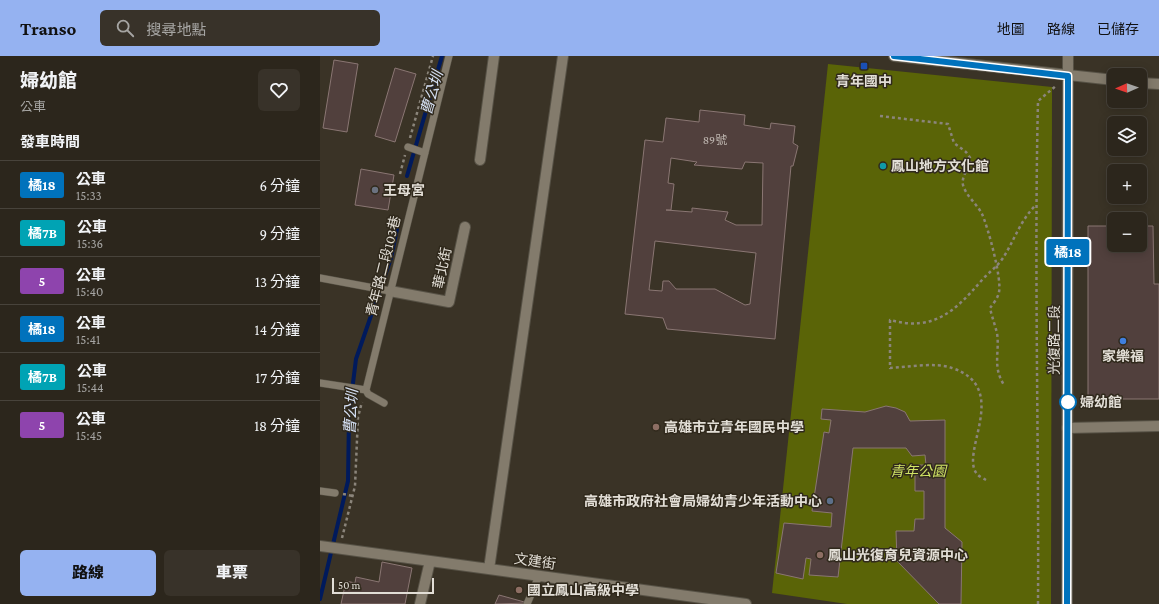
<!DOCTYPE html>
<html lang="zh-TW">
<head>
<meta charset="utf-8">
<style>
	:root { --surface:#2c261c; --page:#383229; --text:#f1f3f6; --muted:#a6a5a3; --line:#48433b; --accent:#95b2f1 }
	body { margin:0; font-family:"Crimson Pro","Noto Sans TC",serif; background:var(--page); color:var(--text); height:100vh; display:flex; flex-direction:column; font-size:15px; white-space:nowrap }
	* { box-sizing:border-box; margin:0 }
	p { font-size:13px; color:var(--muted) }
	.icon { flex:none; width:22px; height:22px; fill:none; stroke:currentColor; stroke-width:2; stroke-linecap:round; stroke-linejoin:round }
	.map { position:relative; flex:1; overflow:hidden }
	.sheet { display:flex; flex-direction:column; background:var(--surface); width:320px }
	.sheet>* { flex:none }
	.badge { padding:0 8px; border-radius:3px; font-size:14px; line-height:26px }
	.needle { width:26px; rotate:268deg }
	.controls { position:absolute; left:787px; top:12px; display:grid; gap:8px }
	.controls a { display:grid; place-items:center; width:40px; height:40px; border-radius:6px; background:var(--surface); box-shadow:0 2px 10px #0003,0 0 0 1px var(--line); font-size:20px }
	.scale { position:absolute; left:12px; bottom:10px; width:102px; box-sizing:border-box; padding-left:4px; border:2px solid #e2ded6; border-top:0; font-size:11px; line-height:14px; white-space:nowrap; color:#e2ded6; -webkit-text-stroke:3px #30291c; paint-order:stroke }
	.map>.badge { position:absolute; translate:-50% -50%; box-shadow:0 0 0 2px #fff }
	h2 { padding:0 20px; font-size:15px; line-height:36px }
	.round { display:grid; place-items:center; flex:none; width:42px; height:42px; border-radius:6px; background:var(--page) }
	.summary { display:flex; align-items:center; justify-content:space-between; height:68px; padding:0 20px }
	h1 { font-size:19px; font-weight:800; line-height:30px }
	.cta { display:flex; gap:8px; margin-top:auto; padding:8px 20px }
	.cta a { flex:1; height:46px; border-radius:6px; background:var(--accent); color:#111; font-size:16px; font-weight:800; line-height:46px; text-align:center }
	.cta a+a { background:var(--page); color:var(--text) }
	ul { padding:0; list-style:none }
	li { display:flex; align-items:center; gap:12px; height:48px; padding:0 20px; border-top:1px solid var(--line) }
	li div { flex:1 }
	li b { display:block; font-size:15px }
	li em { font-style:normal }
	li .badge { min-width:44px; font-weight:700; text-align:center }
	header { display:flex; align-items:center; gap:24px; box-sizing:border-box; height:56px; padding:0 20px; background:var(--accent); color:#111 }
	header strong { font-size:19px }
	nav { display:flex; gap:22px; margin-inline-start:auto; font-size:14px }
	.search { width:280px; height:36px; background:var(--page); display:flex; align-items:center; gap:10px; box-sizing:border-box; padding:0 14px; border-radius:6px; color:var(--muted); font-size:15px }
	main { display:flex; flex:1; min-height:0 }
	.map>svg:first-child { display:block }
	.green { fill:#5a6407 }
	.lines { fill:none; stroke-linecap:round; stroke-linejoin:round }
	.stream { stroke:#001a5c; stroke-width:4 }
	.building { fill:#51403d; stroke:#8a7673; fill-rule:evenodd }
	.service-casing { stroke:#575246; stroke-width:8 }
	.minor-casing { stroke:#575246; stroke-width:12 }
	.tertiary-casing { stroke:#575246; stroke-width:12 }
	.path { stroke:#8b857b; stroke-width:2.5; stroke-dasharray:3 3; stroke-linecap:butt }
	.service { stroke:#837b6c; stroke-width:7 }
	.minor { stroke:#837b6c; stroke-width:10 }
	.tertiary { stroke:#837b6c; stroke-width:10 }
	.line-casing { stroke:#fff; stroke-width:9 }
	.line { stroke:#0072bc; stroke-width:6 }
	.transit-dot { fill:#1a4fb4; stroke:#30291c; stroke-width:1.5 }
	.culture-dot { fill:#0f9aa8; stroke:#30291c; stroke-width:1.5 }
	.worship-dot { fill:#6b7280; stroke:#30291c; stroke-width:1.5 }
	.shop-dot { fill:#3f7fe0; stroke:#30291c; stroke-width:1.5 }
	.stop-dot { fill:#fff; stroke:#0072bc; stroke-width:2 }
	.education-dot { fill:#8d6e63; stroke:#30291c; stroke-width:1.5 }
	.service-dot { fill:#5c6f8a; stroke:#30291c; stroke-width:1.5 }
	.labels { text-anchor:middle; dominant-baseline:central; stroke-width:3; stroke-linejoin:round; paint-order:stroke }
	.number-label { font-size:12px; fill:#beb6b0 }
	.poi-label { font-size:14px; font-weight:bold; fill:#e2ded6; stroke:#30291c; text-anchor:start }
	.street-label { font-size:14px; fill:#e2ded6; stroke:#30291c }
	.stop-label { font-size:14px; font-weight:bold; fill:#e2ded6; stroke:#30291c; text-anchor:start }
	.park-label { font-size:14px; font-style:italic; fill:#d1e466; stroke:#30291c }
	.water-label { font-size:15px; font-style:italic; fill:#d5e0f4; stroke:#30291c }
</style>
</head>
<body>
<header>
<strong>Transo</strong>
<div class="search"><svg class="icon" aria-label="search" viewBox="0 0 24 24"><circle cx="10" cy="10" r="6"/><path d="M15 15l6 6"/></svg>搜尋地點</div>
<nav><a>地圖</a><a>路線</a><a>已儲存</a></nav>
</header>
<main>
<section class="sheet">
<div class="summary"><div><h1>婦幼館</h1><p>公車</p></div><a class="round"><svg class="icon" aria-label="heart" viewBox="0 0 24 24"><path d="M12 20l-8-8c-3-5 5-10 8-4 3-6 11-1 8 4z"/></svg></a></div>
<h2>發車時間</h2>
<ul>
<li><span class="badge" style="background:#0072bc;color:#fff">橘18</span><div><b>公車</b><p>15:33</p></div><em>6 分鐘</em></li>
<li><span class="badge" style="background:#00a3b4;color:#fff">橘7B</span><div><b>公車</b><p>15:36</p></div><em>9 分鐘</em></li>
<li><span class="badge" style="background:#8e44ad;color:#fff">5</span><div><b>公車</b><p>15:40</p></div><em>13 分鐘</em></li>
<li><span class="badge" style="background:#0072bc;color:#fff">橘18</span><div><b>公車</b><p>15:41</p></div><em>14 分鐘</em></li>
<li><span class="badge" style="background:#00a3b4;color:#fff">橘7B</span><div><b>公車</b><p>15:44</p></div><em>17 分鐘</em></li>
<li><span class="badge" style="background:#8e44ad;color:#fff">5</span><div><b>公車</b><p>15:45</p></div><em>18 分鐘</em></li>
</ul>
<div class="cta"><a>路線</a><a>車票</a></div>
</section>
<div class="map">
<svg width="839" height="548" viewBox="0 0 839 548">
	<rect width="100%" height="100%" fill="#3a3326"/>
	<path class="green" d="M508 8 732 31 731 548H527L452 537Z"/>
	<g class="lines">
		<path class="stream" d="M87 120 122 0
			M0 543 28 425 29 359 36 303 71 202 77 173"/>
	</g>
	<path class="building" d="M14 4 38 8 27 76 3 72Z
		M75 12 96 18 75 86 55 80Z
		M380 54 425 59 424 69 450 73 451 67 475 70 473 87 478 90 473 110H471L455 283 347 273 343 262 305 258 325 84 343 86 346 62 379 66ZM351 102 377 106 374 109 422 113 425 106 443 107 442 169H416L405 164 408 156 372 152V156L346 154H351L354 128 348 127ZM335 185 436 197 430 248 425 249 395 233H356L349 225H343L342 235 329 234Z
		M41 113 74 119 68 154 35 149Z
		M768 170H794V189H820V170H833L834 228H839V343H768Z
		M566 350 576 352 585 356 590 365 625 364V472L642 486 641 548H619L577 505 576 475H594L595 463H604V435H595V419H598V409H606L605 399 592 400 586 392H533L518 521 489 519 491 503 486 502 483 523 456 517 464 467 511 471 512 457 492 455 504 376 509 377 511 364 501 363 502 353 545 356Z
		M62 506 92 512 85 548H21L26 525 35 527 36 521 59 526Z
		M179 539 208 547 175 548Z"/>
	<g class="lines">
		<g class="service-casing">
			<path id="service" d="M88 91 105 97
				M0 222 70 235
				M0 327 46 334
				M46 334 129 0
				M46 334 48 338 64 347
				M0 435 15 437
				M207 548 219 520"/>
		</g>
		<g class="minor-casing">
			<path id="minor" d="M160 104 174 0
				M70 235 129 246 145 171
				M747 372 839 370
				M0 490 426 548
				M169 513 243 0
				M100 548 110 505"/>
		</g>
		<g class="tertiary-casing">
			<path id="tertiary" d="M574 0 794 24
				M820 27 839 28
				M747 548 748 0"/>
		</g>
		<path class="path" d="M560 60 628 68 634 87 646 96 651 103C649 111 641 121 643 129 646 140 657 148 662 158 668 171 682 223 679 236 678 242 673 248 670 252 672 261 675 269 677 277 680 296 672 310 684 329
			M90 82 113 0
			M80 118 85 99
			M666 424C664 423 660 421 658 419 637 399 693 332 632 312 616 306 588 311 570 312V264C614 276 635 255 662 224 669 216 677 211 683 202 694 185 700 165 715 150
			M23 438 33 440
			M22 482 35 430 38 361 42 346
			M718 548C719 380 714 213 718 45L737 29"/>
		<use href="#service" class="service"/>
		<use href="#minor" class="minor"/>
		<use href="#tertiary" class="tertiary"/>
	</g>
	<g class="lines">
		<g class="line-casing">
			<path id="line" d="M574 0 748 20 747 548"/>
		</g>
		<use href="#line" class="line"/>
	</g>
	<rect class="transit-dot" x="540" y="6" width="8" height="8" rx="2"/>
	<circle class="culture-dot" cx="563" cy="110" r="4"/>
	<circle class="worship-dot" cx="55" cy="134" r="4"/>
	<circle class="shop-dot" cx="803" cy="285" r="4"/>
	<circle class="stop-dot" cx="748" cy="346" r="8"/>
	<g class="education-dot">
		<circle cx="336" cy="371" r="4"/>
		<circle cx="500" cy="499" r="4"/>
		<circle cx="199" cy="534" r="4"/>
	</g>
	<circle class="service-dot" cx="510" cy="445" r="4"/>
	<g class="labels">
		<g class="number-label">
			<text x="395" y="84">89號</text>
		</g>
		<g class="poi-label">
			<text x="544" y="25" text-anchor="middle">青年國中</text>
			<text x="571" y="110">鳳山地方文化館</text>
			<text x="63" y="134">王母宮</text>
			<text x="803" y="300" text-anchor="middle">家樂福</text>
			<text x="344" y="371">高雄市立青年國民中學</text>
			<text x="502" y="445" text-anchor="end">高雄市政府社會局婦幼青少年活動中心</text>
			<text x="508" y="499">鳳山光復育兒資源中心</text>
			<text x="207" y="534">國立鳳山高級中學</text>
		</g>
		<g class="street-label">
			<text transform="translate(63 210) rotate(-76)">青年路二段103巷</text>
			<text transform="translate(122 212) rotate(-78)">華北街</text>
			<text transform="translate(734 284) rotate(-90)">光復路二段</text>
			<text transform="translate(215 505) rotate(8)">文建街</text>
		</g>
		<g class="stop-label">
			<text x="760" y="346">婦幼館</text>
		</g>
		<g class="park-label">
			<text x="598" y="415">青年公園</text>
		</g>
		<g class="water-label">
			<text transform="translate(112 37) rotate(-74)">曹公圳</text>
			<text transform="translate(31 356) rotate(-86)">曹公圳</text>
		</g>
	</g>
</svg>
<div class="controls">
<a><svg class="needle" viewBox="-14 -14 28 28"><path d="M0-13l5 13h-10z" fill="#e53935"/><path d="M0 13l5-13h-10z" fill="#a6a5a3"/></svg></a>
<a><svg class="icon" aria-label="layers" viewBox="0 0 24 24"><path d="M12 4l9 5-9 5-9-5zM3 14l9 5 9-5"/></svg></a>
<a>+</a>
<a>−</a>
</div>
<div class="scale">50 m</div>
<b class="badge" style="left:748px;top:196px;background:#0072bc;color:#fff">橘18</b>
</div>
</main>
</body>
</html>
